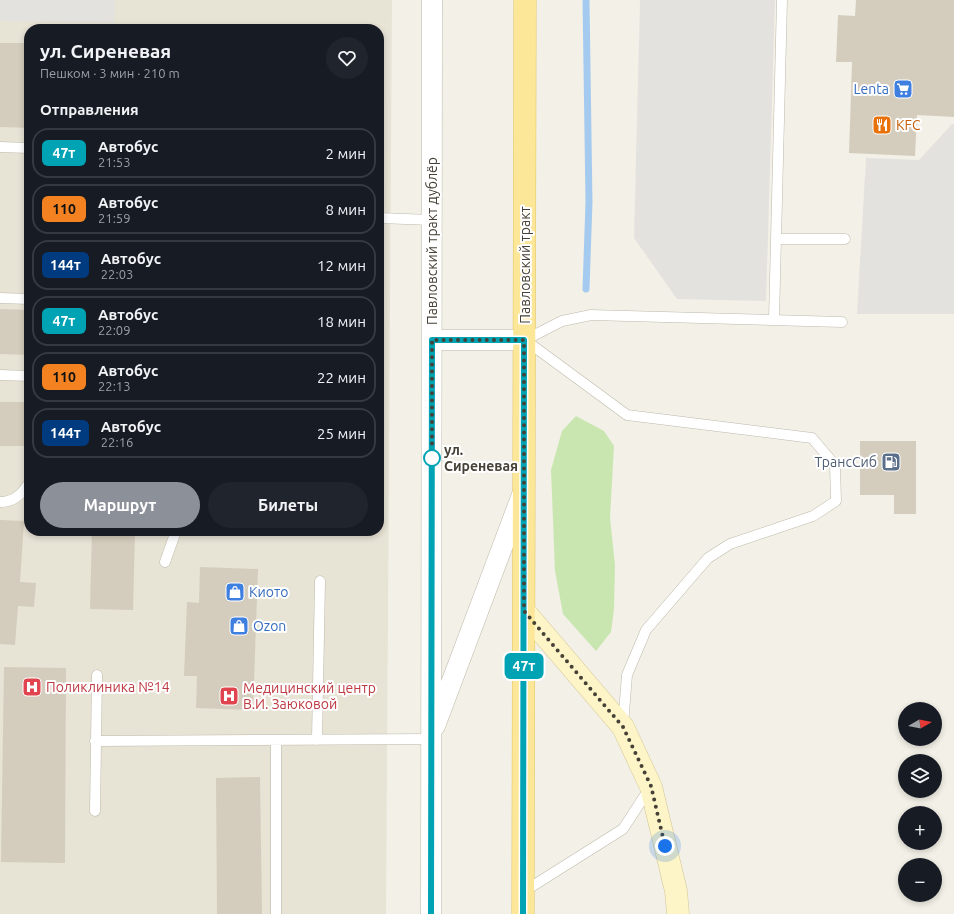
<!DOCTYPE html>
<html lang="ru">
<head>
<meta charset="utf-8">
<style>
	:root { --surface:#171b24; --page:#20242c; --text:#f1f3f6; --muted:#9ea1a6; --line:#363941; --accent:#8c9099 }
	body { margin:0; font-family:Ubuntu,sans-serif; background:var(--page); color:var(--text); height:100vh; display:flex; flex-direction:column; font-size:15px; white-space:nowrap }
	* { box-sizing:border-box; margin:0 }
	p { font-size:13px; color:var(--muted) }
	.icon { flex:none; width:22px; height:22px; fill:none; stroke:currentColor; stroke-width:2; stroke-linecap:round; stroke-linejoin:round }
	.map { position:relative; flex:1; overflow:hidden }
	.sheet { position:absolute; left:24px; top:24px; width:360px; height:512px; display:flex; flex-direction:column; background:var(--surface); border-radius:16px; box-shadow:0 2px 6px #0003 }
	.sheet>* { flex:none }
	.badge { padding:0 8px; border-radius:6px; font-size:14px; line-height:26px }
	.needle { width:26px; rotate:81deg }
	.tools { position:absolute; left:898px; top:702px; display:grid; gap:8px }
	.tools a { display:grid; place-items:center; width:44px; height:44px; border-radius:50%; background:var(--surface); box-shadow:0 2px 6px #0003; font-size:20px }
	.you { position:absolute; width:20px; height:20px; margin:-10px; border:3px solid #fff; border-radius:50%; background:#1a73e8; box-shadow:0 0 0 6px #1a73e833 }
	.map>.badge { position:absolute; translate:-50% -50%; box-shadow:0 0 0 2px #fff }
	h2 { padding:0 16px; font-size:15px; line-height:36px }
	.round { display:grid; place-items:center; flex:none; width:42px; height:42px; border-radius:21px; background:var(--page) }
	.headline { display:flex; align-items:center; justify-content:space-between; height:68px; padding:0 16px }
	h1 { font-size:19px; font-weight:600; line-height:30px }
	.action { display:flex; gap:8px; margin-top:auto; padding:8px 16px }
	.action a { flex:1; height:46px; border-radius:24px; background:var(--accent); color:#fff; font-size:16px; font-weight:600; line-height:46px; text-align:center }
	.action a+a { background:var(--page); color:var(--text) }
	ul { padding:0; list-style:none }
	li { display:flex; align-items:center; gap:12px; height:50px; margin:0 8px 6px; padding:0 8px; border:2px solid var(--line); border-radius:16px }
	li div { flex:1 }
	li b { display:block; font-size:15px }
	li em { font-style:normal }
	li .badge { min-width:44px; font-weight:700; text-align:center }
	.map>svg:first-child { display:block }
	.residential { fill:#e7e3d5; fill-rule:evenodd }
	.green { fill:#cae6b0 }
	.parking { fill:#e4e2df }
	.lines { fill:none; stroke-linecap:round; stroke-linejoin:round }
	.stream { stroke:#a4cbef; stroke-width:7 }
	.building { fill:#d4cdbd }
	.lane-casing { stroke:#beb9aa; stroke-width:11 }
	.street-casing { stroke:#beb9aa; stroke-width:21 }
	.secondary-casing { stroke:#d2c698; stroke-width:23 }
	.primary-casing { stroke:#e1c567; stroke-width:23 }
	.lane { stroke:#fff; stroke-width:10 }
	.street { stroke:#fff; stroke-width:20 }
	.secondary { stroke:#fdf4c7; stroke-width:22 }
	.primary { stroke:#fce697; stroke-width:22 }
	.line-casing { stroke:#fff; stroke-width:9 }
	.line { stroke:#00a3b4; stroke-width:6 }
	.walk { stroke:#464136; stroke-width:4; stroke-dasharray:0 7.2 }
	.stop-dot { fill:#fff; stroke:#00a3b4; stroke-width:2 }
	.labels { text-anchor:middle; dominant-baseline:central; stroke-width:4; stroke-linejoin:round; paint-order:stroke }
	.shop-label { font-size:14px; fill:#366cbe; stroke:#fff; text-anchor:start }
	.food-label { font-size:14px; fill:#c56008; stroke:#fff; text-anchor:start }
	.street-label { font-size:14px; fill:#464136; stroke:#fff }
	.stop-label { font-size:14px; font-weight:bold; fill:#464136; stroke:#fff; text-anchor:start }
	.service-label { font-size:14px; fill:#4e5e75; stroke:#fff; text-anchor:end }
	.health-label { font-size:14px; fill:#be3a42; stroke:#fff; text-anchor:start }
</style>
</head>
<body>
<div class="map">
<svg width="954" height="914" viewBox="0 0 954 914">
	<rect width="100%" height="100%" fill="#f3f0e7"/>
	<path class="residential" d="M0 0H392L386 914H0ZM29 29H379V531H29Z"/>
	<path class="green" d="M576 416 604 431 614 446 610 518 615 565 614 609 611 632 596 651 563 614 555 571 551 470 562 431Z"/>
	<path class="parking" d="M0 0H115L114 23 0 21Z
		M640 0H775L766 301 677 299 634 238Z
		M952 124H954V314H857L866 158 919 160Z"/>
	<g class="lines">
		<path class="stream" d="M586 0 589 202 586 289"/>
	</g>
	<path class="building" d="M856 0H954V117L917 115 915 156 849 153 852 62H836L838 15 855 16Z
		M0 43H29V128L0 127Z
		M0 309 29 310V355L0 354Z
		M0 402H29V446H0Z
		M860 441H916V514H894V495H860Z
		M0 520 24 521 20 582 36 583 34 607 18 606 15 645 0 644Z
		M92 531H135L133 610 90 609Z
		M200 567 258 569 253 710 196 708 197 676H184L187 602 199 603Z
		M4 667 66 668 65 863 1 862Z
		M260 777 262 914H217L216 778Z"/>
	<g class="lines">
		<g class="lane-casing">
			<path id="lane" d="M0 147 29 148
				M379 218 432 220
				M776 239H845
				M0 298 29 299
				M774 319 782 0
				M0 375 29 376
				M0 502C14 502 22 494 29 483
				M165 562 176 531
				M623 725 627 675 646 630 708 558 730 544 813 516 836 501 835 465 812 438 627 415 525 340 562 321 591 315 842 322
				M276 740V914
				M317 740 320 581
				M95 741 430 739
				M95 811 97 675
				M523 892 623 829 649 789"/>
		</g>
		<g class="street-casing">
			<path id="street" d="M432 340H525
				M435 726 523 492
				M431 914 432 0"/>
		</g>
		<g class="secondary-casing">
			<path id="secondary" d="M524 611 623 727 651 787 676 891 678 914"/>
		</g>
		<g class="primary-casing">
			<path id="primary" d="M523 914 525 0"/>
		</g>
		<use href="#lane" class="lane"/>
		<use href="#street" class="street"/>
		<use href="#secondary" class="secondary"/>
		<use href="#primary" class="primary"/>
	</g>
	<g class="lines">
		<g class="line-casing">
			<path id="line" d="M431 914 432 340H524L523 914"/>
		</g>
		<use href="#line" class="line"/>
		<path class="walk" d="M432 458V340H524V611L623 727 651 786 665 846"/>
	</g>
	<defs>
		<g id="supermarket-square" transform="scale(1)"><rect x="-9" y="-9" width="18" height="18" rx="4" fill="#3f7fe0" stroke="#fff"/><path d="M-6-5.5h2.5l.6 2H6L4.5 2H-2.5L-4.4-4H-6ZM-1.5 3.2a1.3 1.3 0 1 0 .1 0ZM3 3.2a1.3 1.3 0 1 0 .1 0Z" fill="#fff"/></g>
		<g id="restaurant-square" transform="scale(1)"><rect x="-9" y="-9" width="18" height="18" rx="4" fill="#e8710a" stroke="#fff"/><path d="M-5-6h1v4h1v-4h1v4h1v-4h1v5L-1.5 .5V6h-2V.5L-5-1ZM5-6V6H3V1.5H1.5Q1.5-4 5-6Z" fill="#fff"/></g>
		<g id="fuel-square" transform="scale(1)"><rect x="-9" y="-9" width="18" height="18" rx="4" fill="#5c6f8a" stroke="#fff"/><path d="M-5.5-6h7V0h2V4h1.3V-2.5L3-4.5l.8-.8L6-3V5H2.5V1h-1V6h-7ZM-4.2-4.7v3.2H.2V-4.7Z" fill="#fff"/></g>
		<g id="shop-square" transform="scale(1)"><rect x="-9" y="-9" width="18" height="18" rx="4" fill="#3f7fe0" stroke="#fff"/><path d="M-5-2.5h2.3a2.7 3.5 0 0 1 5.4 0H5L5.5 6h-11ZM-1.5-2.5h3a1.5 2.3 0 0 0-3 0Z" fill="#fff"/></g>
		<g id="hospital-square" transform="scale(1)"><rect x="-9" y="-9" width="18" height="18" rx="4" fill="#e0444e" stroke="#fff"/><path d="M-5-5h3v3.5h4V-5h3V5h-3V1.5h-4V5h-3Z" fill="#fff"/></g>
	</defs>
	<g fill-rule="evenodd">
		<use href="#supermarket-square" x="903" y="89"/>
		<use href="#restaurant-square" x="882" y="125"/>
		<use href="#fuel-square" x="891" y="462"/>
		<use href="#shop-square" x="235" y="592"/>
		<use href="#shop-square" x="239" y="626"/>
		<use href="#hospital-square" x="32" y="687"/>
		<use href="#hospital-square" x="229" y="696"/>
	</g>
	<circle class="stop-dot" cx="432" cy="458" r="8"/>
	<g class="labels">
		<g class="shop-label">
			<text x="889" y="89" text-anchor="end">Lenta</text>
			<text x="249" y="592">Киото</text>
			<text x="253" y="626">Ozon</text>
		</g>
		<g class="food-label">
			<text x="896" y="125">KFC</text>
		</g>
		<g class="street-label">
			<text transform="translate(432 241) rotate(-90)">Павловский тракт дублёр</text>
			<text transform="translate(525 265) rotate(-90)">Павловский тракт</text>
		</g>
		<g class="stop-label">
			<text x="444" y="450">ул.<tspan x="444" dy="16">Сиреневая</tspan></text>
		</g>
		<g class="service-label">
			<text x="877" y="462">ТрансСиб</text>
		</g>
		<g class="health-label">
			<text x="46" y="687">Поликлиника №14</text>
			<text x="243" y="688">Медицинский центр<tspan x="243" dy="16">В.И. Заюковой</tspan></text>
		</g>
	</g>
</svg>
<div class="tools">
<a><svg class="needle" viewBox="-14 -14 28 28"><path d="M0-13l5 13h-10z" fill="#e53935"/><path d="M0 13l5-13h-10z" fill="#9ea1a6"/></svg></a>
<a><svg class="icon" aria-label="layers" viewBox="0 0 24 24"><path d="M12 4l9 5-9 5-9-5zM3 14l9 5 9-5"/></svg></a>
<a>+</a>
<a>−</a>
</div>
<div class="you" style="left:665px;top:846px"></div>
<b class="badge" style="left:524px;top:666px;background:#00a3b4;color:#fff">47т</b>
<section class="sheet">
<div class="headline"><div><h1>ул. Сиреневая</h1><p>Пешком · 3 мин · 210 m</p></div><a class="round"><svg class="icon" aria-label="heart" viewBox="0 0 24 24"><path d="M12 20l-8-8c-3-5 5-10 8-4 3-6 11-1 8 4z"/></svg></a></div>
<h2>Отправления</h2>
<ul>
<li><span class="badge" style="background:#00a3b4;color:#fff">47т</span><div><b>Автобус</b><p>21:53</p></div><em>2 мин</em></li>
<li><span class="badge" style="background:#f58220;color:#111">110</span><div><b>Автобус</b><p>21:59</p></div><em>8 мин</em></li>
<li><span class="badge" style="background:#003b80;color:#fff">144т</span><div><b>Автобус</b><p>22:03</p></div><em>12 мин</em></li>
<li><span class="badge" style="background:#00a3b4;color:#fff">47т</span><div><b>Автобус</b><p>22:09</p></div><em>18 мин</em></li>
<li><span class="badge" style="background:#f58220;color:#111">110</span><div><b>Автобус</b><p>22:13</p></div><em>22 мин</em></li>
<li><span class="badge" style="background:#003b80;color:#fff">144т</span><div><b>Автобус</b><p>22:16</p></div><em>25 мин</em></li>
</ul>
<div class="action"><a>Маршрут</a><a>Билеты</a></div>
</section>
</div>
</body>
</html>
